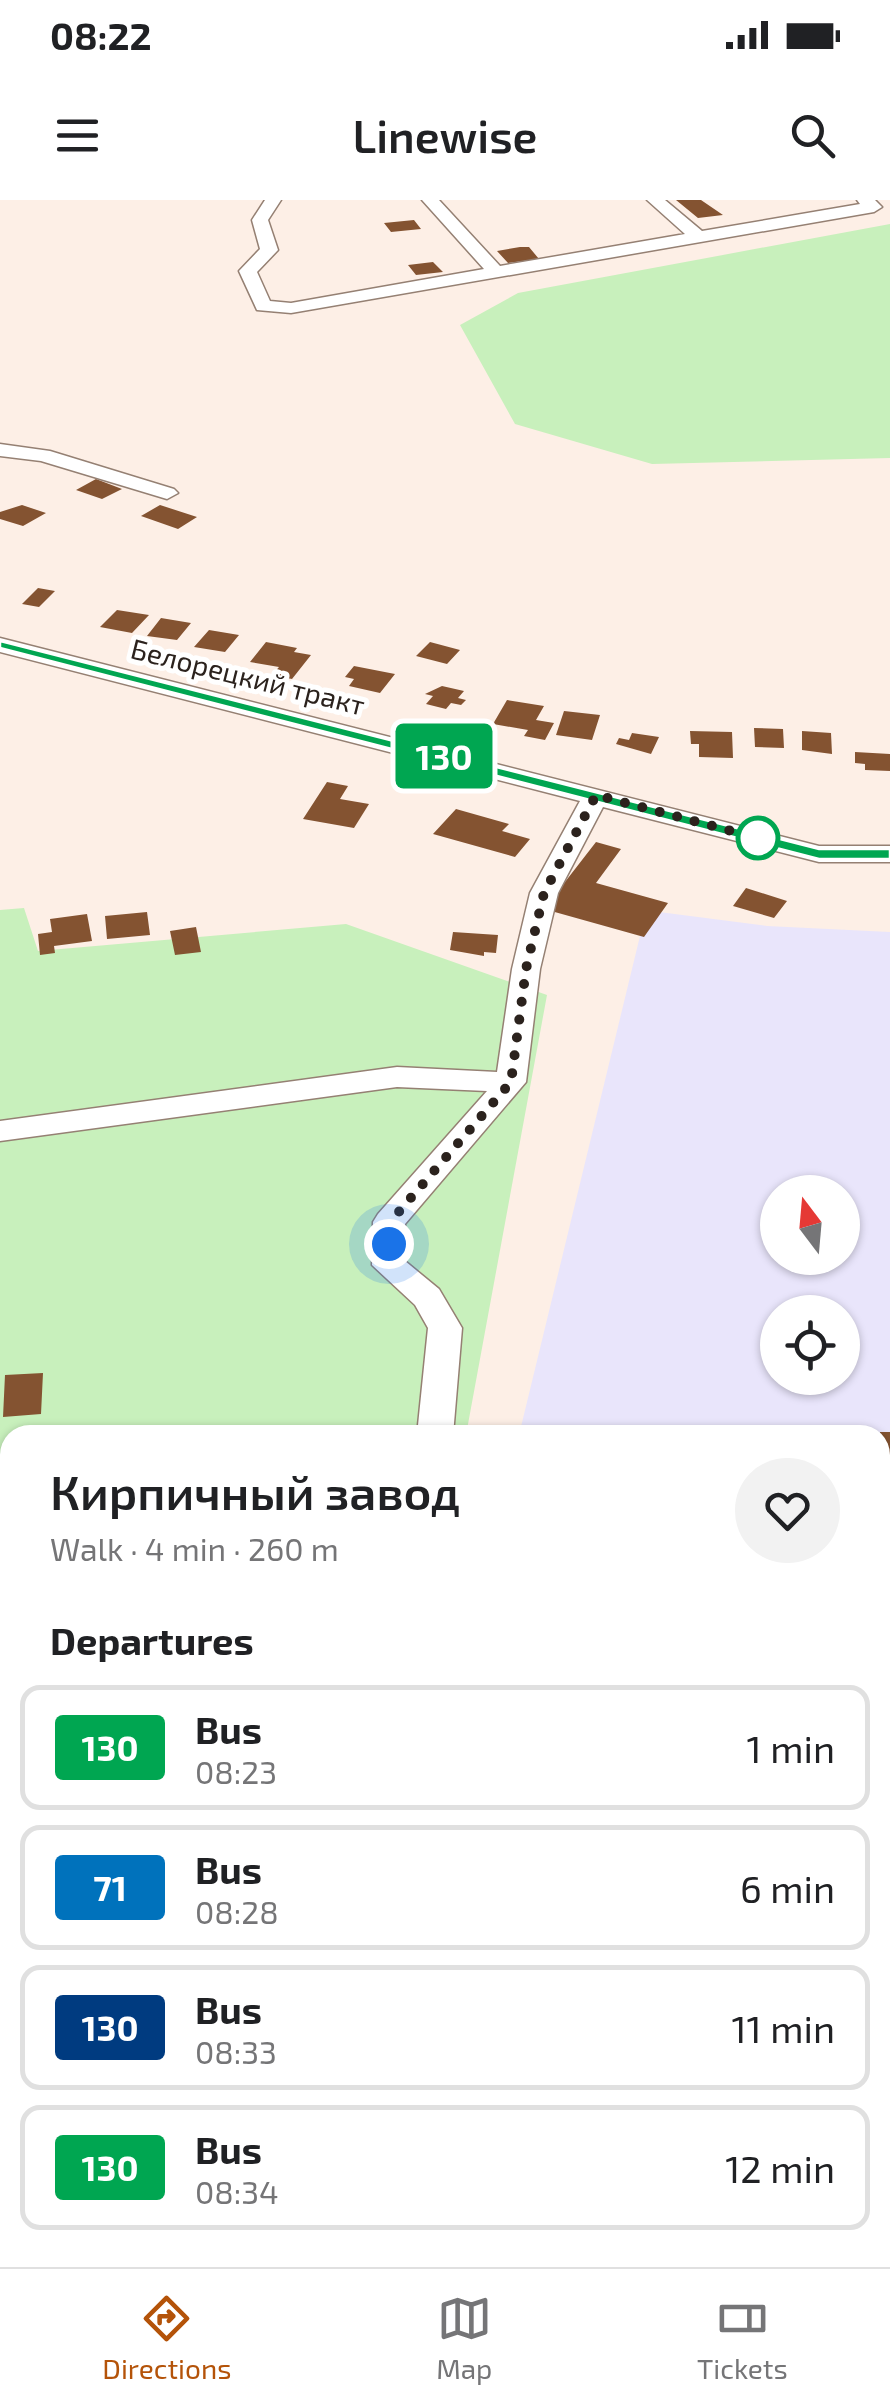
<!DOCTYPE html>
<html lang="en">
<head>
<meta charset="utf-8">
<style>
	:root { --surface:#fff; --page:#f2f2f2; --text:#202124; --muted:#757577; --line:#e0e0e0; --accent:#b45309 }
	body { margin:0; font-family:"Exo 2",sans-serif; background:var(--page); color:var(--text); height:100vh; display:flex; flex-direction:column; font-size:38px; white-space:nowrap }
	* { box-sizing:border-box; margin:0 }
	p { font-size:32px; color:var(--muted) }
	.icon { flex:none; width:55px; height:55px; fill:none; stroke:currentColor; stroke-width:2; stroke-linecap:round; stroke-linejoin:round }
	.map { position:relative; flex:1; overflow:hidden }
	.drawer { position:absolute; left:0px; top:1225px; width:890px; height:842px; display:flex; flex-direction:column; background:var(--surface); border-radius:30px 30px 0 0; box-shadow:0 2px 8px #0004 }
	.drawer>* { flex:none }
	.badge { padding:0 20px; border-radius:8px; font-size:35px; line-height:65px }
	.needle { width:65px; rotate:344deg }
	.buttons { position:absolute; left:760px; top:975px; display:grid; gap:20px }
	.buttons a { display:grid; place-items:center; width:100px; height:100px; border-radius:50%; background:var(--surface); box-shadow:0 2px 8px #0004; font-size:50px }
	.you { position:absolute; width:50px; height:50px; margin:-25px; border:8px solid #fff; border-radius:50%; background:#1a73e8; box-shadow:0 0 0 15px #1a73e833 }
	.map>.badge { position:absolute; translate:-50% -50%; box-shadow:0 0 0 5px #fff }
	h2 { padding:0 50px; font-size:38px; line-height:90px }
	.round { display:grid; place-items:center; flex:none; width:105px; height:105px; border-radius:52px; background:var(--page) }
	.summary { display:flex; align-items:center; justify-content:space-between; height:170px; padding:0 50px }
	h1 { font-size:48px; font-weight:600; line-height:75px }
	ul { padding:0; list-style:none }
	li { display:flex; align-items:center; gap:30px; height:125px; margin:0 20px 15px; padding:0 30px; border:5px solid var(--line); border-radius:20px }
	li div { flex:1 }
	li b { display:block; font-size:38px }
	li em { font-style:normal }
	li .badge { min-width:110px; font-weight:700; text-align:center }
	.status { display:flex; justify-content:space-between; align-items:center; height:70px; padding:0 50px; background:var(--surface); direction:ltr }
	.status svg { height:28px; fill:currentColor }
	header { display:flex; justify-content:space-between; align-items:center; height:130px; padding:0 50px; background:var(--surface); font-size:45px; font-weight:600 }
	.menu { display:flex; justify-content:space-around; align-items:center; height:140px; border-top:2px solid var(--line); background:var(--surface); font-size:28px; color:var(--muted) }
	.menu a { display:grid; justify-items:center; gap:5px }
	.menu .active { color:var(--accent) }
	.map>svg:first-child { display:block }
	.industrial { fill:#e9e5fb; fill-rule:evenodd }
	.green { fill:#c8f0bc }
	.building { fill:#845331 }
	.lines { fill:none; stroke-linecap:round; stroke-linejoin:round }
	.minor-casing { stroke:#958073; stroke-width:3 }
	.minor { fill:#fff; fill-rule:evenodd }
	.line { fill:#00a651; stroke:#fff; stroke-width:2.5 }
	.walk { stroke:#2b221d; stroke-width:10; stroke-dasharray:0 18 }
	.stop-dot { fill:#fff; stroke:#00a651; stroke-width:5 }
	.labels { text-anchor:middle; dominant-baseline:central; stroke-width:10; stroke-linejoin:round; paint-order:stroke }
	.far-street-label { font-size:28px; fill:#2b221d; stroke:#fff }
</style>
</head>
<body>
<div class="status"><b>08:22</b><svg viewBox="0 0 49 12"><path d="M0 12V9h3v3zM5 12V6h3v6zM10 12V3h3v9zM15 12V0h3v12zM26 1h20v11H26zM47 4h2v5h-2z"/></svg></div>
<header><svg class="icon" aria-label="menu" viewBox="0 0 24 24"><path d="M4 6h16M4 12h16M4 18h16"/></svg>Linewise<svg class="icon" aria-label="search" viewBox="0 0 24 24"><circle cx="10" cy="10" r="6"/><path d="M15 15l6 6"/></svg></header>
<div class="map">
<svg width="890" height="2067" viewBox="0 0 890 2067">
	<rect width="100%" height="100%" fill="#fdefe6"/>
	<path class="industrial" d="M659 712 767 726 890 732V1884L880 1885V1235H519L640 736ZM778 992H842V1058H778ZM778 1112H842V1178H778Z"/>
	<path class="green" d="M890 24V258L652 264 515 224 460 125 518 93Z
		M24 708 38 751 346 724 547 795 466 1235H10V2058H880V1907H890V2067H0V710Z"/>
	<path class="building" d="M676 0H701L723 15 698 18Z
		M414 20 421 29 391 32 384 23Z
		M520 47H529L539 59 508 63 497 51Z
		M433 62 443 72 416 75 408 65Z
		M96 279 122 289 102 299 76 290Z
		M22 305 46 313 23 326 0 319V312Z
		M160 305 197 317 178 329 141 316Z
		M38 388 55 391 39 407 22 404Z
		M117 410 149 415 132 433 100 427Z
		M161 418 191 423 177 440 147 436Z
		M209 430 239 435 225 452 194 447Z
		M266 442 297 448 294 452 311 455 292 479 272 475 279 467 250 462Z
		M430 442 460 450 447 464 416 456Z
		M354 466 395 474 380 493 349 486 354 479 345 477Z
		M442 486 464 491 458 498 466 500 461 505 451 503 446 509 426 504 433 496 425 494Z
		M507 500 544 506 536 520 554 523 545 540 524 536 528 530 493 524Z
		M564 511 600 515 592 540 556 535Z
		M754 528 783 529 784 548 755 547Z
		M690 531 732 532 733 558 699 557V544H691Z
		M802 531 831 533 832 554 802 550Z
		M632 533 659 537 651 554 616 544 619 538 629 540Z
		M855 552 890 554V571L865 570V564L855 563Z
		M327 582 348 586 340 599 369 604 354 628 303 619Z
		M456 609 509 624 502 631 530 639 515 657 433 634Z
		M596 642 621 649 596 683 668 703 644 737 544 709Z
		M746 688 787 701 774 718 733 706Z
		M147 712 150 735 107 739 105 716Z
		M87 714 92 741 54 746 55 753 40 755 38 734 52 732 50 719Z
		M196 727 201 752 175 755 170 731Z
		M453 732 498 735 496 753 484 752V756L450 750Z
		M43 1173 41 1214 3 1217 5 1175Z
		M880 1232H890V1300H880Z
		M880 1444H890V1701H880Z"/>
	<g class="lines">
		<g class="minor-casing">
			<path id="minor" d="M265 0H281L268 20 278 50 257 72 270 101 291 103 484 69 422 0H439L500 66 685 34 647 0H665L702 31 860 4 857 0H875L882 7 874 12 291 113 257 110 239 71 260 49 252 20Z
				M0 244 50 251 174 289 178 293 167 299 41 261 0 256Z
				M0 438 819 646H890V662H819L603 607 558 693 540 769 526 882 405 1024V1061L439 1089 462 1128 453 1235H417L428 1128 415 1105 372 1065 373 1022 378 1014 487 891 397 887 0 941V921L397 867 497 872 512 769 530 693 580 601 0 452Z
				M10 1390V1422L0 1424V1392Z
				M880 1979 890 1982V2030L880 2027Z"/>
		</g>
		<use href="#minor" class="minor"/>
	</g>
	<path class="line" d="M0 441 819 649H890V659H819L0 448Z"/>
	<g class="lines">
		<path class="walk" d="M389 1044 390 1022 511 882 526 769 544 693 596 595 758 638"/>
	</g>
	<circle class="stop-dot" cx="758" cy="638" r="20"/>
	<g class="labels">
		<g class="far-street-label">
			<text transform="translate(248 476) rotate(14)">Белорецкий тракт</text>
		</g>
	</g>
</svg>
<div class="buttons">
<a><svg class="needle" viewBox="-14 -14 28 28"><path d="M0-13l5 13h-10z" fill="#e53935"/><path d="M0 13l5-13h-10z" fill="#757577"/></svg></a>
<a><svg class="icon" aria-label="locate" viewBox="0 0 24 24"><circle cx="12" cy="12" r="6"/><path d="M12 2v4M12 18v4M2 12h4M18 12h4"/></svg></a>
</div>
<div class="you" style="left:389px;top:1044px"></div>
<b class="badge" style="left:444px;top:556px;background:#00a651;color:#fff">130</b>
<section class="drawer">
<div class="summary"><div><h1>Кирпичный завод</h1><p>Walk · 4 min · 260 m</p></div><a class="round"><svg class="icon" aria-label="heart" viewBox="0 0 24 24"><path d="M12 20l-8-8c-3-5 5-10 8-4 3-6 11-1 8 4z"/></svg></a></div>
<h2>Departures</h2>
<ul>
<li><span class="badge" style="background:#00a651;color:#fff">130</span><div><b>Bus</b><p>08:23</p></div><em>1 min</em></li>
<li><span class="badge" style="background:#0072bc;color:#fff">71</span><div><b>Bus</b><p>08:28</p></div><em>6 min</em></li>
<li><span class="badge" style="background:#003b80;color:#fff">130</span><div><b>Bus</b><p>08:33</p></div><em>11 min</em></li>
<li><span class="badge" style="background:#00a651;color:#fff">130</span><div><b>Bus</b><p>08:34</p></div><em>12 min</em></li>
</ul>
</section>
</div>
<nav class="menu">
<a class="active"><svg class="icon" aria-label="directions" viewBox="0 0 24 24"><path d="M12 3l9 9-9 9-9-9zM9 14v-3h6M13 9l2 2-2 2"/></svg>Directions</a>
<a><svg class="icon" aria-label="map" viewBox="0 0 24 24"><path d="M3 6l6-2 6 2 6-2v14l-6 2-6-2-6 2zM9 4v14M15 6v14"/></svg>Map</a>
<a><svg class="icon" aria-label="tickets" viewBox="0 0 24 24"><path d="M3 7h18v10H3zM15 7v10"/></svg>Tickets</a>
</nav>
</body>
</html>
